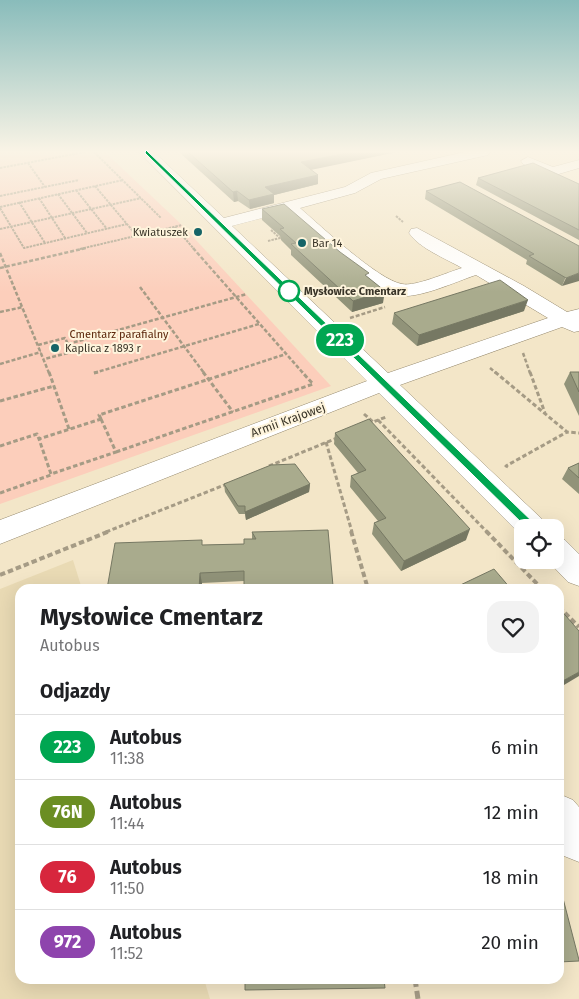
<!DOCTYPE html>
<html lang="pl">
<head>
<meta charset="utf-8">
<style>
	:root { --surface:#fff; --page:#f2f2f2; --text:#202124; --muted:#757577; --line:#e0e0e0 }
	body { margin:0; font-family:"Fira Sans",sans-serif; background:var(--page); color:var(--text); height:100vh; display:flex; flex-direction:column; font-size:19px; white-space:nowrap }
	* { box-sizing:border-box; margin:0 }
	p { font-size:16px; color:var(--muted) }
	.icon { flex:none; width:28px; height:28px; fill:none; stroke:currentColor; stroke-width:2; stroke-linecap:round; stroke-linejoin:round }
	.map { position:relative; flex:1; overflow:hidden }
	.drawer { position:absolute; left:15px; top:584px; width:549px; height:400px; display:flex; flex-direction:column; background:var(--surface); border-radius:15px; box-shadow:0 5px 20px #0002 }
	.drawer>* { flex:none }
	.badge { padding:0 10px; border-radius:16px; font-size:18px; line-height:32px }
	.tools { position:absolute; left:514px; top:519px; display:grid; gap:10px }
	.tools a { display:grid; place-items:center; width:50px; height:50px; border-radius:10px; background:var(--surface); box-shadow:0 5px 20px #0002; font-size:25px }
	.map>.badge { position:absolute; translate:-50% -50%; box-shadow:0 0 0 2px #fff }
	h2 { padding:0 25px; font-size:19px; line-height:45px }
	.round { display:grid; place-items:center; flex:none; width:52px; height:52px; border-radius:15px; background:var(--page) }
	.head { display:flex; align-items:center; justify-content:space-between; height:85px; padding:0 25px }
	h1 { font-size:24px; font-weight:700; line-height:38px }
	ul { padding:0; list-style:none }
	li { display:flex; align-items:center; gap:15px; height:65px; padding:0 25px; border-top:1px solid var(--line) }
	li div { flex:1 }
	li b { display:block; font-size:19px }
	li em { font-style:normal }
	li .badge { min-width:55px; font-weight:700; text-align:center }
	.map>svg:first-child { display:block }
	.built { fill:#e9dab4 }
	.green { fill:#fccebb }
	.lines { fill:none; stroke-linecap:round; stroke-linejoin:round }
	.minor-casing { stroke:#95896e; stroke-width:1 }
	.path-far4 { stroke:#a59b85; stroke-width:2; stroke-dasharray:2.5 1; stroke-linecap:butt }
	.path-far3 { stroke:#a59b85; stroke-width:2.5; stroke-dasharray:4 2; stroke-linecap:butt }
	.path-far2 { stroke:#a59b85; stroke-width:3; stroke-dasharray:4.5 2.5; stroke-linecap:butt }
	.path-far1 { stroke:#a59b85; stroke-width:4; stroke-dasharray:5.5 3; stroke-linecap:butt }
	.path { stroke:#a59b85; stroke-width:5; stroke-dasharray:8 4; stroke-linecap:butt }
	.minor { fill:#fff; fill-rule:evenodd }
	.wall { fill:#919379 }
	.shaded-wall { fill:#767863 }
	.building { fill:#a9ab8d; stroke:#767863 }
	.line { fill:#00a651; stroke:#fff }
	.poi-dot { fill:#156467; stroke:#fef4dc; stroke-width:2 }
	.stop-dot { fill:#fff; stroke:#00a651; stroke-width:2.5 }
	.labels { text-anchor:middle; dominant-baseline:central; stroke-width:4; stroke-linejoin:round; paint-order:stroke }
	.far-poi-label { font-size:11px; fill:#393428; stroke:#fef4dc; text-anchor:start }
	.far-stop-label { font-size:11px; font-weight:bold; fill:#393428; stroke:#fef4dc; text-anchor:start }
	.far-park-label { font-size:11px; fill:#5b250a; stroke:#fef4dc }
	.street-label { font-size:12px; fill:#393428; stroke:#fef4dc }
</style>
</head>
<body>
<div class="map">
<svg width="579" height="999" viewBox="0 0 579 999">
	<rect width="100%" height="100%" fill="#f3e6c8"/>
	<path class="built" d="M73 560 82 589H20V979H204L210 999H0V589Z"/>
	<path class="green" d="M0 152H105L182 225 331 386 0 504Z"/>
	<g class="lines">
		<g class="minor-casing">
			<path id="minor" d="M139 152H154L224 218 345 187 371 173 465 152H490L488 155 381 179 355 193 300 208C321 226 378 280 402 284 415 287 448 272 462 268 445 258 420 249 409 233L411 229 417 228 524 286 567 312 579 309V331L574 332 562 327 400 385 543 520 547 528H522V536L379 393 0 544V520L367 381ZM285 212C311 235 368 294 402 296 423 297 455 282 476 275L548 318 388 373 232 226Z
				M528 157 553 167 579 160V168L552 176 523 164 521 161Z
				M555 537 565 540 579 554V586L568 582 547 560H555Z
				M559 794 573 800 579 807V862L564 856 559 848Z"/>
		</g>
		<path class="path-far4" d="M94 152 161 218
			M28 163 45 187
			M0 168 85 152
			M95 186 137 236
			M76 190 107 229
			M58 194 87 233
			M0 196 79 180
			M39 198 65 238
			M19 202 45 243
			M0 207 123 180
			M0 208 24 248 127 224
			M396 216 403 222
			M175 227 194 249
			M0 229 141 198
			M271 230 280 238
			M268 241 284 237
			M80 249 182 225"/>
		<path class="path-far3" d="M193 248 303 373
			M0 253 49 373
			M0 268 86 248
			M140 287 204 373
			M0 312 23 307
			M350 318 385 307
			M68 344 247 294
			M38 345 65 338 72 352 44 359
			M523 353 530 373
			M0 364 41 352
			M490 368 496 373
			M94 373 259 324
			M228 373 286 354"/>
		<path class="path-far2" d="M49 372 69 429
			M203 372 233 412
			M495 372 567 432 579 433
			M530 372 545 413
			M94 373 98 372
			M0 401 54 386
			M364 414 373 422
			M101 419 116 452 51 474 39 439Z
			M101 419 99 415 231 372
			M378 420 487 532
			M368 424 386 417
			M326 442 352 532
			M0 446 37 434 39 439
			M116 452 313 384 302 372
			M269 466 337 438
			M508 467 506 466 567 432
			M0 493 51 475
			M106 532 227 484"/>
		<path class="path-far1" d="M351 531 368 589
			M486 531 542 589
			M0 575 110 531
			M559 607 579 627"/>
		<path class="path" d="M415 979 418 999"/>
		<use href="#minor" class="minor"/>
	</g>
	<path class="wall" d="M179 152H397L311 169 318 184 274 195V203L250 209 238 201 234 202Z
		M478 178 579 184V240L476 185Z
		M426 191 579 246 562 286 526 264 527 260 425 199Z
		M262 209 369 278 383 303 352 312 291 255V250L281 240 280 236 262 220Z
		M524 311 417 346 392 324 394 313Z
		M570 372H579V416L564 384Z
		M335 433 466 540 401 571 372 534 374 523 378 521 350 487 351 476 358 473 334 444Z
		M579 463V494L562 479 568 468Z
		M224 484H310L309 492 246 520 245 514H239L225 492Z
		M252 532 333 586V589H244V581L202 583V589H107L203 545 244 544 252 539Z"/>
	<path class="shaded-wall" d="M353 152H397L301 172V162Z
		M318 175V184L274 195V203L250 209 249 200 265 187Z
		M237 191 238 201 234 202 233 192Z
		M579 273V281L562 286 566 278Z
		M385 291 383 303 352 312 353 301Z
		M528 300 524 311 417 346 419 335Z
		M310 484 309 492 246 520 245 512Z
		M470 529 466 540 401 571 404 561Z
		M200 573 202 583V589H199Z
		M579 672V676L559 688V683Z"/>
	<path class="building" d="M188 152H353L301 162 318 175 265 187 274 194 249 200 237 191 233 192Z
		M533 163 579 184V230L478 178Z
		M460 182 579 246V273L566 278 529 256 534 254 426 191Z
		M284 204 340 252 369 273 365 275 385 291 353 301 291 244 296 243 280 229 284 228 262 209Z
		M500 280 528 300 419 335 394 313Z
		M570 372H579V392Z
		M369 419 470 529 404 561 374 523 386 518 351 476 366 470 335 433Z
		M579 463V478L568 468Z
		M295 464 310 484 245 512V506H238L224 484 271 465Z
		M328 530 333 586 244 588V571L200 573 199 589H107L115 543 202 540V545L244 544V539H256L252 532Z
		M494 569 511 589H452Z
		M559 608 579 631V672L559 683Z
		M559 883 579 960V961L559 962Z
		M245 979H384L385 988 245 990Z"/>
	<linearGradient id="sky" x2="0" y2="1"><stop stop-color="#89bcbb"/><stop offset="0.52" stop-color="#faf4e6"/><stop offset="1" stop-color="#faf4e6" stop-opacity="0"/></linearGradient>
	<rect width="579" height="292" fill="url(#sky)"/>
	<path class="line" d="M146 150 536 525V530H529L145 153Z"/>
	<g class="poi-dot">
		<circle cx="198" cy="232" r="5"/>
		<circle cx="302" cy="243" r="5"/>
		<circle cx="55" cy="348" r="5"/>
	</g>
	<circle class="stop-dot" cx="289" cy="291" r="10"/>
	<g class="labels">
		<g class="far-poi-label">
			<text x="188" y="232" text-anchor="end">Kwiatuszek</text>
			<text x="312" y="243">Bar 14</text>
			<text x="65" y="348">Kaplica z 1893 r</text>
		</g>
		<g class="far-stop-label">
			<text x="304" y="291">Mysłowice Cmentarz</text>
		</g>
		<g class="far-park-label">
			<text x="119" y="334">Cmentarz parafialny</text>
		</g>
		<g class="street-label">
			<text transform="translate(288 420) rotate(-20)">Armii Krajowej</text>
		</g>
	</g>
</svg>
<div class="tools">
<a><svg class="icon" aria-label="locate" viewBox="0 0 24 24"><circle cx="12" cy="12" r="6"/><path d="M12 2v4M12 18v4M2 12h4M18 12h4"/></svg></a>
</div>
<b class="badge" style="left:340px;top:340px;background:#00a651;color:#fff">223</b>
<section class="drawer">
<div class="head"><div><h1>Mysłowice Cmentarz</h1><p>Autobus</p></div><a class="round"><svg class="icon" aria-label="heart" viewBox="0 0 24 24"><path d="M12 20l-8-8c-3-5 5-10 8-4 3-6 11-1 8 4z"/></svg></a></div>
<h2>Odjazdy</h2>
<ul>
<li><span class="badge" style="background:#00a651;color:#fff">223</span><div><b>Autobus</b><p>11:38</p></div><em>6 min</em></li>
<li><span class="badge" style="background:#6b8e23;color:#fff">76N</span><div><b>Autobus</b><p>11:44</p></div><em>12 min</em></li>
<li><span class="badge" style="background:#d7263d;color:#fff">76</span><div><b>Autobus</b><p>11:50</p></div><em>18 min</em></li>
<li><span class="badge" style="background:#8e44ad;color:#fff">972</span><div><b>Autobus</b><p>11:52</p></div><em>20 min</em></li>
</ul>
</section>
</div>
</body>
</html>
